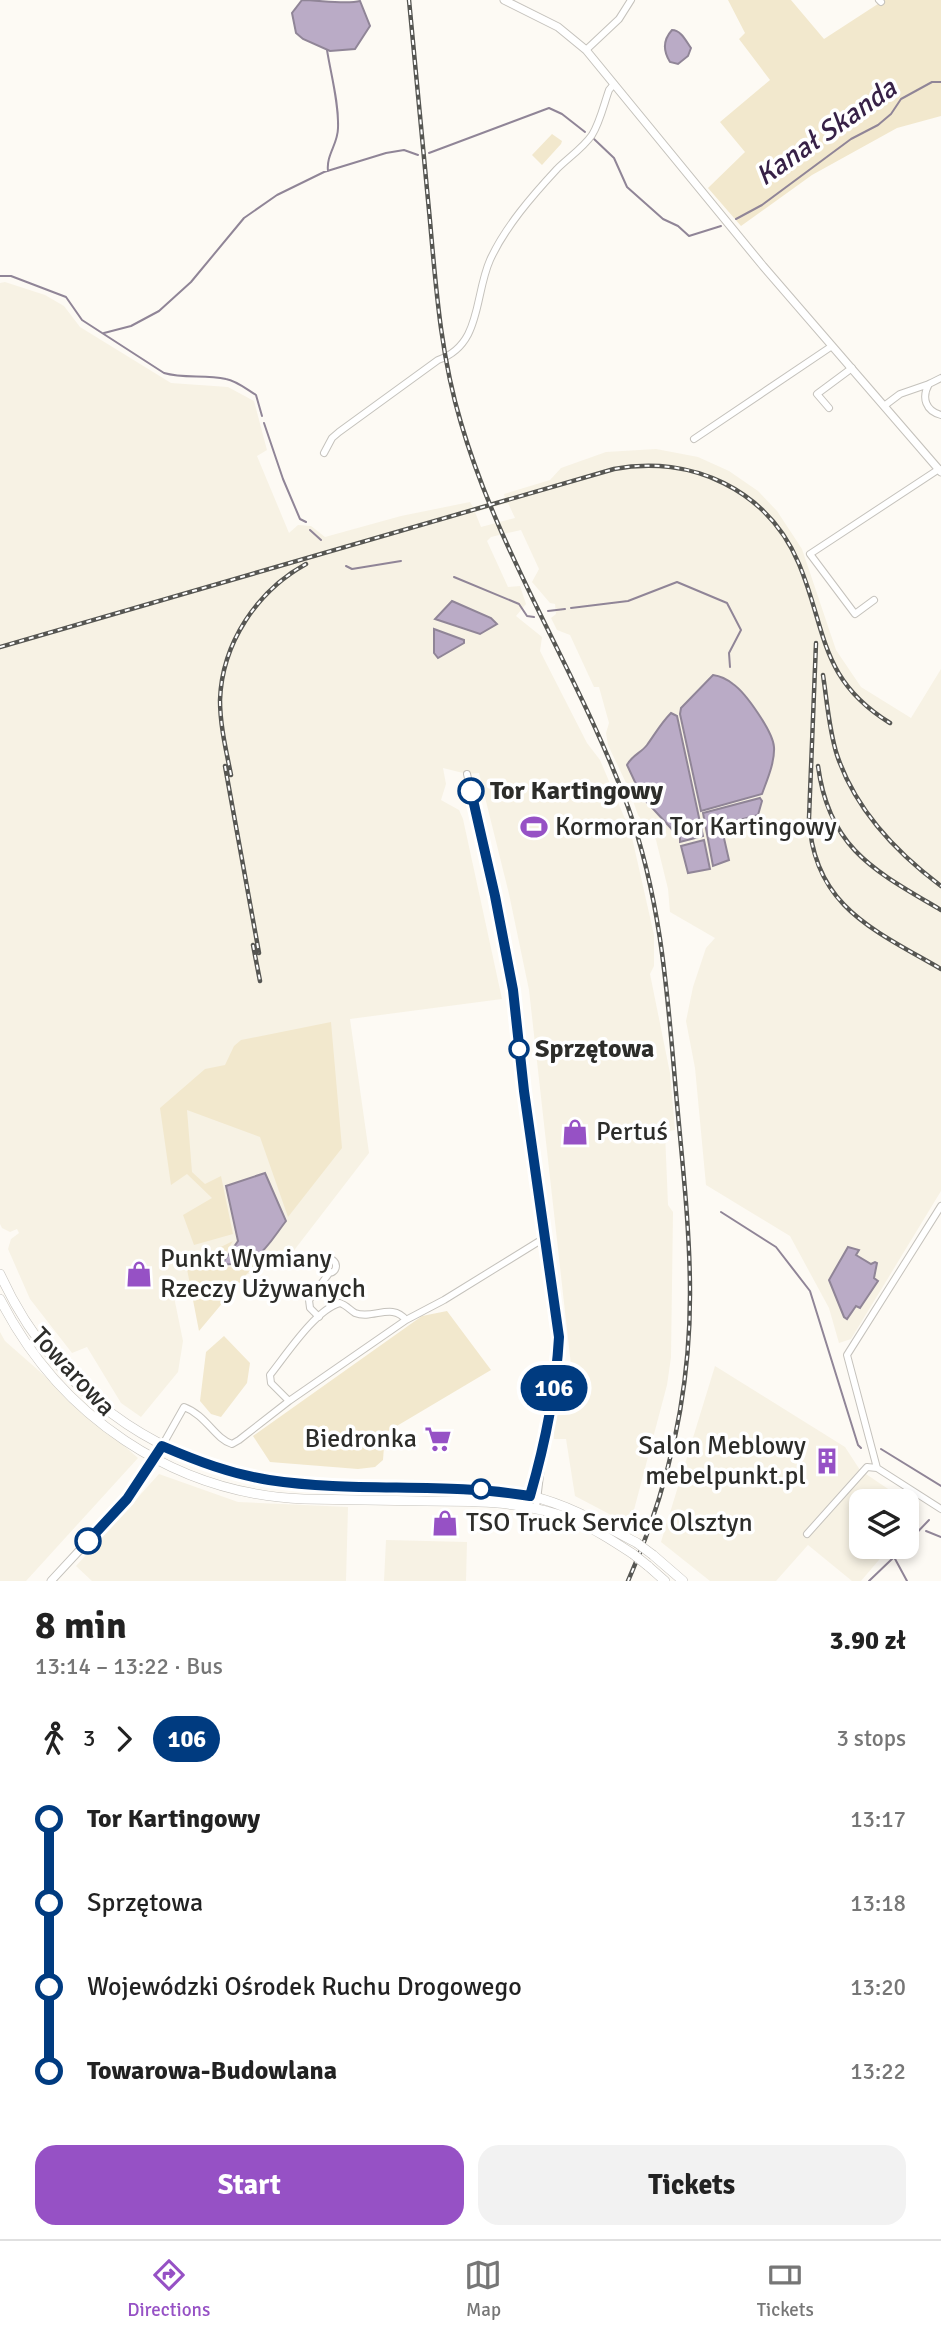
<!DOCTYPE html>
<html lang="en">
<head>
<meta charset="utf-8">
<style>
	:root { --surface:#fff; --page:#f2f2f2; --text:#222; --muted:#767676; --line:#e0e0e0; --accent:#9651c5 }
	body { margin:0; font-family:Signika,sans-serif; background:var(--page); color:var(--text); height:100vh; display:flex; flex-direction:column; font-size:26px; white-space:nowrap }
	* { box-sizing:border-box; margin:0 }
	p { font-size:23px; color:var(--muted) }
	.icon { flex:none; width:38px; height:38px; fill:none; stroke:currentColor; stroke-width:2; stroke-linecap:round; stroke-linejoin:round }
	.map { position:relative; height:1581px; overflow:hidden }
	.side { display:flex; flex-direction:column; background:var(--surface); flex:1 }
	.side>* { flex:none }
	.badge { padding:0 14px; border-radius:23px; font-size:24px; line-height:46px }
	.buttons { position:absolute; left:849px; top:1489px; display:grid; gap:14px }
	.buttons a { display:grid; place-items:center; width:70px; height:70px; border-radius:14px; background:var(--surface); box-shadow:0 4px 10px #0003; font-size:35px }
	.map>.badge { position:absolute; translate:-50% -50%; box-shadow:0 0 0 4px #fff }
	.legs { display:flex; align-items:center; gap:10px; height:77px; padding:0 35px; font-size:23px }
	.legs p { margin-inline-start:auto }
	.summary { display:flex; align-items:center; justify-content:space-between; height:119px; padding:0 35px }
	h1 { font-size:38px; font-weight:700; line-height:52px }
	.action { display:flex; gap:14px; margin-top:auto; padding:14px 35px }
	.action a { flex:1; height:80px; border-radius:21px; background:var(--accent); color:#fff; font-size:28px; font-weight:700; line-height:80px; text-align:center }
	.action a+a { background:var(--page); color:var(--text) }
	ul { padding:0 35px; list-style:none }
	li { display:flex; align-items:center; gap:24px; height:84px; font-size:26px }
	li i { display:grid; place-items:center; width:10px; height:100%; margin:0 9px; background:currentColor }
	li i::after { content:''; width:18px; height:18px; margin:-9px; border:5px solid; border-radius:50%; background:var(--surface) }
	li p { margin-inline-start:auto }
	li:first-child i { background:linear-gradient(#0000 50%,currentColor 0) }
	li:last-child i { background:linear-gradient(currentColor 50%,#0000 0) }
	.menu { display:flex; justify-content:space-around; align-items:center; height:98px; border-top:2px solid var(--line); background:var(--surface); font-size:19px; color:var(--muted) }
	.menu a { display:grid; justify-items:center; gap:4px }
	.menu .current { color:var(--accent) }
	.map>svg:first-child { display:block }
	.built { fill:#f7f2e4; fill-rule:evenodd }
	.green { fill:#f2e8cd }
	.water { fill:#baabc6; stroke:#908597; stroke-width:2 }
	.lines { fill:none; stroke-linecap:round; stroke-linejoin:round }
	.stream { stroke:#908597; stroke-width:2 }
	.minor-casing { stroke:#c5c2bc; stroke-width:8 }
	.tertiary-casing { stroke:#c5c2bc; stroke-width:9 }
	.primary-casing { stroke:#c5c2bc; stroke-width:10 }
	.minor { stroke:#fff; stroke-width:6 }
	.tertiary { stroke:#fff; stroke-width:7 }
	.primary { stroke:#fff; stroke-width:9 }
	.rail-casing { stroke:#565652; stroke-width:4.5 }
	.rail { stroke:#fff; stroke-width:2; stroke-dasharray:5; stroke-linecap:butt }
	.primary-bridge-casing { stroke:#c5c2bc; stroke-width:10; stroke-linecap:butt }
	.primary-bridge { stroke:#fff; stroke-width:9 }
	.line-1-casing { stroke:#fff; stroke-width:16 }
	.line-1 { stroke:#003b80; stroke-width:10 }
	.stop-1-dot { fill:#fff; stroke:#003b80; stroke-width:3.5 }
	.labels { text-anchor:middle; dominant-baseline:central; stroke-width:7; stroke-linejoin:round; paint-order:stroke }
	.stop-label { font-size:26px; font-weight:bold; fill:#2d2d2a; stroke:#fff; text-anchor:start }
	.poi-label { font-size:26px; fill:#2d2d2a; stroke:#fff; text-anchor:start }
	.street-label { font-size:26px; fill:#2d2d2a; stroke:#fff }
	.water-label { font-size:28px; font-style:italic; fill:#372147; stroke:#fff }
</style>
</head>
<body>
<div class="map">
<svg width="941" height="1581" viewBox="0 0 941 1581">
	<rect width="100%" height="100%" fill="#fdfaf4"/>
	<path class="built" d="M5 282 45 295 64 306 80 327 171 383 228 387 254 401 267 450 257 456 289 533 298 525 311 526 325 537 401 516 470 502 473 507 505 498 504 494 550 480 561 468 606 452 656 449 698 457 729 471 758 491 777 511 802 549 836 650 861 687 911 718 941 669V1191L851 1339 839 1343 829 1308 790 1236 706 1185 695 1068 686 1021 693 987 706 948 715 938 670 912 668 889 656 840 638 815 628 787 608 745 606 733 609 723 599 687H594L570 635 557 630 551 618 556 614 555 604 550 603 532 582 539 569 521 530 491 537 487 541 508 587 520 586 526 604 516 616 542 637 540 651 587 743 600 760 631 833 654 935V966L650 974 670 1073 675 1130 665 1132 668 1205 673 1212 671 1357 667 1385 630 1525 575 1496 566 1439H554V1410L559 1384 572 1374 529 990 509 894 479 773 467 774 443 768 446 784 441 800 459 810 463 819 502 999 350 1019 369 1153 282 1266 173 1292 183 1341 178 1372 141 1417 121 1403 87 1347 72 1353 30 1299 8 1249 11 1239 19 1233 17 1229 10 1232 2 1228 0 1224V283ZM508 503 515 518 481 527 475 512Z
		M0 1332 5 1341 138 1458 26 1581H0Z
		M715 1366 845 1447 860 1470 906 1501 861 1502V1547H890L861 1581H852L808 1545 776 1581H710L661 1542Z
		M159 1474 238 1502 348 1507 346 1581H92L76 1566Z
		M386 1540 467 1542 466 1581H384Z"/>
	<path class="green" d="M728 0H791L824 39 884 0H941V116L897 128 812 175 741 226 708 188 745 152 720 122 770 80 739 39 745 33Z
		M552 134 562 141 561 144 542 165 532 155Z
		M331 1022 342 1148 288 1217 260 1137 187 1110 192 1172 205 1184 221 1176 233 1234 194 1245 183 1215 212 1198 187 1174 171 1185 160 1108 205 1069 225 1065 234 1046 241 1040Z
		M233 1241 218 1265 235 1268 256 1263 199 1331 186 1264Z
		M447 1311 491 1370 385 1433 383 1460 375 1467 358 1469 270 1462 253 1436 422 1316Z
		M224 1336 250 1363 247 1383 221 1417 211 1414 200 1401 206 1352Z"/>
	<path class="water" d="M302 0C319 0 346 5 360 1L370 26 355 49 330 51 303 39 296 33 292 13Z
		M672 30C681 30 686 41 691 48L688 56 678 64 670 62C663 51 663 40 672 30Z
		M452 601 491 618 497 624 480 634 435 619Z
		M434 629 464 640V643L438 658 434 653Z
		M713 675C720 676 728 680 733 684 746 693 773 732 774 747 775 762 767 780 762 794L701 811 680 714 681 708Z
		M671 713 677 716 703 836 680 842V838L642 797 627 765C632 755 641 753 647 745 655 734 661 723 671 713Z
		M760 798 762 801 758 815 721 825 729 860 713 866 703 813Z
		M704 840 710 869 688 873 681 846Z
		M265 1173 286 1221C266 1247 259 1267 222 1264L238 1241 226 1186Z
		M848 1247 859 1250 856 1255 871 1264 875 1262 877 1263 874 1278 878 1281 860 1308 856 1306 847 1319 844 1317 829 1280Z"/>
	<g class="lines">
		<path class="stream" d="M327 50C331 75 339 103 338 128 338 144 326 155 328 171
			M594 139 614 158 627 187 663 219 678 226 689 236 721 226
			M429 153 549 108 562 114 585 132
			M736 219 762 205 851 139 878 125 891 114 901 99 932 82H941
			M0 276H11L66 297 82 320 164 373C184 379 205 374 226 379 237 381 246 389 256 395L262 416
			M104 333 131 326 159 311 191 282 244 218 277 195 324 172 386 153 404 150 418 155
			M264 423 283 479 300 519 306 522
			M310 530 321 540
			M346 566 352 569 401 561
			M454 577 519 604 527 616 534 617
			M571 608 628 601 677 582 727 603 741 630 729 653 730 667
			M548 611 565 609
			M721 1212 776 1247 810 1291 858 1445 861 1448
			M881 1449 941 1486
			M926 1531 941 1537
			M906 1544 929 1520
			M904 1547 894 1557 907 1581
			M869 1581 893 1558"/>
		<g class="minor-casing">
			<path id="minor" d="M879 0 881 2
				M586 50 619 19 631 0
				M929 384C921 398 926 411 941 415
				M884 406 900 394 929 384 941 378
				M829 408 817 394 852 368
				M694 439 832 346
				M324 453 332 438 339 432 438 360C482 345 474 296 490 260 505 227 532 196 557 169 568 158 583 148 592 135 600 122 604 104 609 90L614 84
				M874 600 855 614 810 554 939 469
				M467 774 495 896 513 990 524 1091 559 1337 557 1374 546 1427 536 1508
				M941 1206 847 1355 877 1468 941 1509
				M322 1266a7 7 0 1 1 14 0a7 7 0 1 1-14 0Z
				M319 1317 310 1308 309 1300 330 1272
				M289 1401 271 1383 270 1375C286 1355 316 1309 340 1303 346 1305 350 1310 355 1313 373 1320 392 1302 406 1320
				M162 1446 184 1407C206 1415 215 1439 232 1444L239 1440 289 1401 406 1320 444 1300 546 1237
				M528 1507 537 1467
				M807 1534 867 1467 877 1468"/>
		</g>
		<g class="tertiary-casing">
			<path id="tertiary" d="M504 0 558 27 586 50 763 266 941 472
				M51 1581 127 1499 162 1446"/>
		</g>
		<g class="primary-casing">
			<path id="primary" d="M0 1274C58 1401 175 1477 314 1484 385 1488 460 1480 531 1496 569 1505 603 1525 637 1543
				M0 1299C59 1415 173 1494 304 1499 345 1500 386 1500 426 1501 476 1501 527 1501 573 1520 595 1529 613 1541 633 1554
				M653 1555 683 1581
				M648 1566 665 1581"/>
		</g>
		<use href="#minor" class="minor"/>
		<use href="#tertiary" class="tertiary"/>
		<use href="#primary" class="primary"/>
		<g class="rail-casing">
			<path id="rail" d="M409 0C416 74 423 147 430 221 436 289 441 357 461 423 500 557 580 676 628 807 660 896 667 988 675 1081 681 1152 690 1223 690 1294 690 1393 668 1491 628 1581
				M816 643 809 818C813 906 874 930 941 969
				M0 647 614 469C691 454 768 490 799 564 827 631 819 679 890 723
				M823 675C827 701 829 730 837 755 855 809 897 853 941 886
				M225 766 259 953
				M818 766C829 849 875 871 941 910
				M231 775C226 750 220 725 220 700 222 643 257 591 306 564
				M253 945 260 981"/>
		</g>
		<use href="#rail" class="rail"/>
		<g class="primary-bridge-casing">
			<path id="primary-bridge" d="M637 1543 653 1555
				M633 1554 648 1566"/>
		</g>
		<use href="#primary-bridge" class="primary-bridge"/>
	</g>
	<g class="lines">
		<g class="line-1-casing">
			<path id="line-1" d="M88 1541 127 1499 162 1446C197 1461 231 1474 269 1480 355 1493 443 1482 530 1496 545 1444 556 1391 559 1337L524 1091 513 990 495 896 471 791"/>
		</g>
		<use href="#line-1" class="line-1"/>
	</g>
	<defs>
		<g id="stadium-bare" transform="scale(2.1)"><path d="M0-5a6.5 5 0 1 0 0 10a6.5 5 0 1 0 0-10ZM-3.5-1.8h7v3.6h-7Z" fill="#9651c5" stroke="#fff" stroke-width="2.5" paint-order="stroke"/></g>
		<g id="shop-bare" transform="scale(2.1)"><path d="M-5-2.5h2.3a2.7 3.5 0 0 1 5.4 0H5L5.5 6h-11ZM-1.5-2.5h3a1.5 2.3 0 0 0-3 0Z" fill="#9651c5" stroke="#fff" stroke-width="2.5" paint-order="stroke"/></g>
		<g id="supermarket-bare" transform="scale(2.1)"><path d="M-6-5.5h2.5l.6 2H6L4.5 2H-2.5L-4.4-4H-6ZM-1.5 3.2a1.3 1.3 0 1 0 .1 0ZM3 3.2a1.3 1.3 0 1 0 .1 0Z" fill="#9651c5" stroke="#fff" stroke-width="2.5" paint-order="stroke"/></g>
		<g id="building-bare" transform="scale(2.1)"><path d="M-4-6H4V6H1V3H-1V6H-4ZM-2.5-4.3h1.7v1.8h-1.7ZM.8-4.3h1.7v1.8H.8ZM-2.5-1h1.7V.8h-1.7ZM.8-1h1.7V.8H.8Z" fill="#9651c5" stroke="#fff" stroke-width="2.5" paint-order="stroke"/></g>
	</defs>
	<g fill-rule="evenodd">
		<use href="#stadium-bare" x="534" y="827"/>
		<use href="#shop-bare" x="575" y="1132"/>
		<use href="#shop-bare" x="139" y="1274"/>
		<use href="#supermarket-bare" x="438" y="1439"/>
		<use href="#building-bare" x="827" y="1461"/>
		<use href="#shop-bare" x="445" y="1523"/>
	</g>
	<g class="stop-1-dot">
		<circle cx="471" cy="791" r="12"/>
		<circle cx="519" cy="1049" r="9"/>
		<circle cx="481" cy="1489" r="9"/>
		<circle cx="88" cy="1541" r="12"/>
	</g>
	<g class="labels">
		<g class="stop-label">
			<text x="490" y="791">Tor Kartingowy</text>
			<text x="535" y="1049">Sprzętowa</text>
		</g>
		<g class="poi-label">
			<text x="555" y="827">Kormoran Tor Kartingowy</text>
			<text x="596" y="1132">Pertuś</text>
			<text x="160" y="1259">Punkt Wymiany<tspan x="160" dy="30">Rzeczy Używanych</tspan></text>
			<text x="417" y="1439" text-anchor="end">Biedronka</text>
			<text x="806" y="1446" text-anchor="end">Salon Meblowy<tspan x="806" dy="30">mebelpunkt.pl</tspan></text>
			<text x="466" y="1523">TSO Truck Service Olsztyn</text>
		</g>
		<g class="street-label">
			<text transform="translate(73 1372) rotate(47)">Towarowa</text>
		</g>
		<g class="water-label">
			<text transform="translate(826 132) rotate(-35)">Kanał Skanda</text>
		</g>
	</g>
</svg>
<div class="buttons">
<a><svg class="icon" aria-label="layers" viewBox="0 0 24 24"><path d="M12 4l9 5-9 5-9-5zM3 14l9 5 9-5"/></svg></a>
</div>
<b class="badge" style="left:554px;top:1388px;background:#003b80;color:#fff">106</b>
</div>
<section class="side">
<div class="summary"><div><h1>8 min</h1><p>13:14 – 13:22 · Bus</p></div><b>3.90 zł</b></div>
<div class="legs"><svg class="icon" aria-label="walk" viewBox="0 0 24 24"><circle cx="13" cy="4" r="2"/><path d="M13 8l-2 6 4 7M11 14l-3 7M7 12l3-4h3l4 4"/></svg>3<svg class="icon" aria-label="forward" viewBox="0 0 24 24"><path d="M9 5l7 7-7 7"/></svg><b class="badge" style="background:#003b80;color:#fff">106</b><p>3 stops</p></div>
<ul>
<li><i style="color:#003b80"></i><b>Tor Kartingowy</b><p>13:17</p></li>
<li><i style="color:#003b80"></i><span>Sprzętowa</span><p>13:18</p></li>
<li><i style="color:#003b80"></i><span>Wojewódzki Ośrodek Ruchu Drogowego</span><p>13:20</p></li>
<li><i style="color:#003b80"></i><b>Towarowa-Budowlana</b><p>13:22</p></li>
</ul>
<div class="action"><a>Start</a><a>Tickets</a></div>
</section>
<nav class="menu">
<a class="current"><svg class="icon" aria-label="directions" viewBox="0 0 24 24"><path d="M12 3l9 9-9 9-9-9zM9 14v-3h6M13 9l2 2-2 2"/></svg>Directions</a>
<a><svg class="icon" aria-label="map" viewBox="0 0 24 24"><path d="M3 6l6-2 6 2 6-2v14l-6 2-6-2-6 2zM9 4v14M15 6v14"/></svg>Map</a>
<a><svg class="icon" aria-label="tickets" viewBox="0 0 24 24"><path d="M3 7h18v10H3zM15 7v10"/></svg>Tickets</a>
</nav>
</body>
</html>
